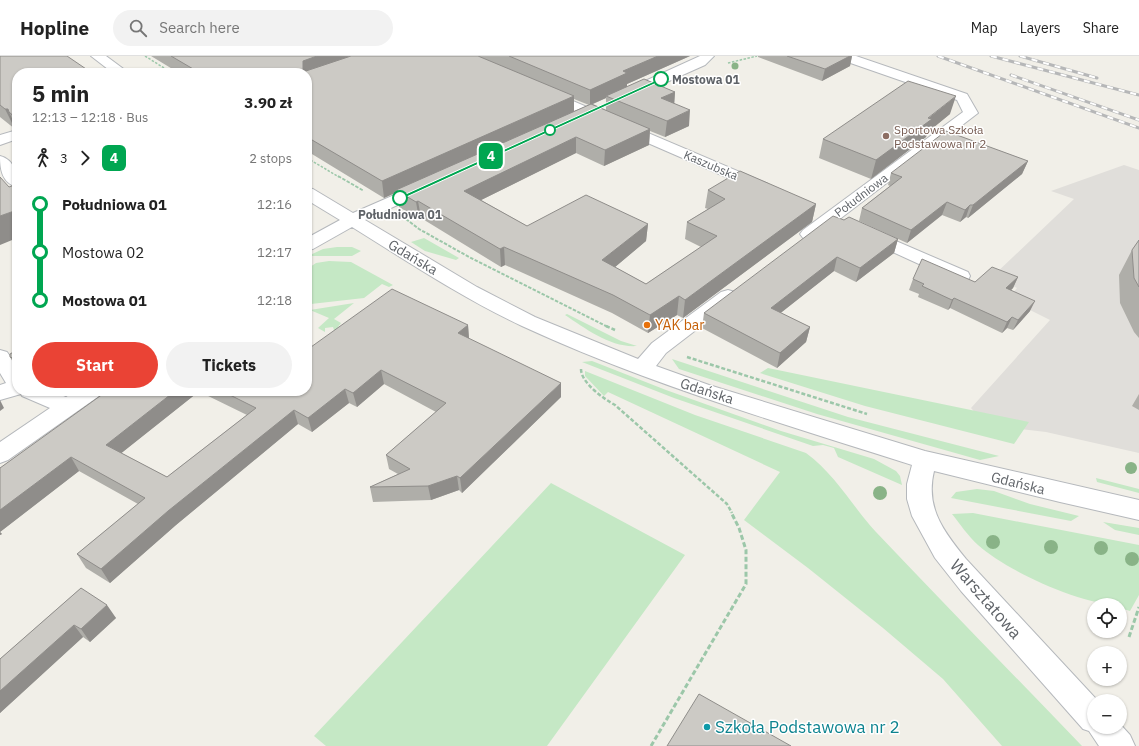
<!DOCTYPE html>
<html lang="en">
<head>
<meta charset="utf-8">
<style>
	:root { --surface:#fff; --page:#f2f2f2; --text:#222; --muted:#767676; --line:#e0e0e0; --accent:#ea4335 }
	body { margin:0; font-family:"IBM Plex Sans",sans-serif; background:var(--page); color:var(--text); height:100vh; display:flex; flex-direction:column; font-size:15px; white-space:nowrap }
	* { box-sizing:border-box; margin:0 }
	p { font-size:13px; color:var(--muted) }
	.icon { flex:none; width:22px; height:22px; fill:none; stroke:currentColor; stroke-width:2; stroke-linecap:round; stroke-linejoin:round }
	.map { position:relative; flex:1; overflow:hidden }
	.drawer { position:absolute; left:12px; top:12px; width:300px; height:328px; display:flex; flex-direction:column; background:var(--surface); border-radius:16px; box-shadow:0 1px 3px #0004 }
	.drawer>* { flex:none }
	.badge { padding:0 8px; border-radius:6px; font-size:14px; line-height:26px }
	.buttons { position:absolute; left:1087px; top:542px; display:grid; gap:8px }
	.buttons a { display:grid; place-items:center; width:40px; height:40px; border-radius:50%; background:var(--surface); box-shadow:0 1px 3px #0004; font-size:20px }
	.map>.badge { position:absolute; translate:-50% -50%; box-shadow:0 0 0 2px #fff }
	.legs { display:flex; align-items:center; gap:6px; height:44px; padding:0 20px; font-size:13px }
	.legs p { margin-inline-start:auto }
	.head { display:flex; align-items:center; justify-content:space-between; height:68px; padding:0 20px }
	h1 { font-size:22px; font-weight:700; line-height:30px }
	.primary-button { display:flex; gap:8px; margin-top:auto; padding:8px 20px }
	.primary-button a { flex:1; height:46px; border-radius:24px; background:var(--accent); color:#fff; font-size:16px; font-weight:700; line-height:46px; text-align:center }
	.primary-button a+a { background:var(--page); color:var(--text) }
	ul { padding:0 20px; list-style:none }
	li { display:flex; align-items:center; gap:14px; height:48px; font-size:15px }
	li i { display:grid; place-items:center; width:6px; height:100%; margin:0 5px; background:currentColor }
	li i::after { content:''; width:10px; height:10px; margin:-5px; border:3px solid; border-radius:50%; background:var(--surface) }
	li p { margin-inline-start:auto }
	li:first-child i { background:linear-gradient(#0000 50%,currentColor 0) }
	li:last-child i { background:linear-gradient(currentColor 50%,#0000 0) }
	header { display:flex; align-items:center; gap:24px; box-sizing:border-box; height:56px; padding:0 20px; background:var(--surface); border-bottom:1px solid var(--line) }
	header strong { font-size:19px }
	nav { display:flex; gap:22px; margin-inline-start:auto; font-size:14px }
	.search { width:280px; height:36px; background:var(--page); display:flex; align-items:center; gap:10px; box-sizing:border-box; padding:0 14px; border-radius:22px; color:var(--muted); font-size:15px }
	.map>svg:first-child { display:block }
	.industrial { fill:#e0deda }
	.green { fill:#c5e8c5 }
	.lines { fill:none; stroke-linecap:round; stroke-linejoin:round }
	.minor-casing { stroke:#b5b8bc; stroke-width:2 }
	.path-far3 { stroke:#9cc7a9; stroke-width:1.5; stroke-dasharray:2.5 1.5; stroke-linecap:butt }
	.path-far2 { stroke:#9cc7a9; stroke-width:2; stroke-dasharray:3.5 1.5; stroke-linecap:butt }
	.path-far1 { stroke:#9cc7a9; stroke-width:2.5; stroke-dasharray:4 2; stroke-linecap:butt }
	.path { stroke:#9cc7a9; stroke-width:3; stroke-dasharray:5 2.5; stroke-linecap:butt }
	.minor { fill:#fff; fill-rule:evenodd }
	.rail-casing { stroke:#b6b7b8; stroke-width:3 }
	.rail { stroke:#fff; stroke-width:2; stroke-dasharray:6; stroke-linecap:butt }
	.tree { fill:#89b387 }
	.wall { fill:#afaea9; fill-rule:evenodd }
	.shaded-wall { fill:#8f8d8a }
	.building { fill:#cccac5; stroke:#8f8d8a }
	.line-1 { fill:#00a651; stroke:#fff }
	.stop-1-dot { fill:#fff; stroke:#00a651; stroke-width:2 }
	.education-dot { fill:#8d6e63; stroke:#fff; stroke-width:1.5 }
	.food-dot { fill:#e8710a; stroke:#fff; stroke-width:1.5 }
	.culture-dot { fill:#0f9aa8; stroke:#fff; stroke-width:1.5 }
	.labels { text-anchor:middle; dominant-baseline:central; stroke-width:3; stroke-linejoin:round; paint-order:stroke }
	.far-stop-label { font-size:12px; font-weight:bold; fill:#5f6368; stroke:#fff; text-anchor:start }
	.far-education-label { font-size:12px; fill:#785e54; stroke:#fff; text-anchor:start }
	.far-street-label { font-size:12px; fill:#5f6368; stroke:#fff }
	.street-label { font-size:14px; fill:#5f6368; stroke:#fff }
	.food-label { font-size:14px; fill:#c56008; stroke:#fff; text-anchor:start }
	.near-street-label { font-size:17px; fill:#5f6368; stroke:#fff }
	.near-culture-label { font-size:17px; fill:#0d838f; stroke:#fff; text-anchor:start }
</style>
</head>
<body>
<header>
<strong>Hopline</strong>
<div class="search"><svg class="icon" aria-label="search" viewBox="0 0 24 24"><circle cx="10" cy="10" r="6"/><path d="M15 15l6 6"/></svg>Search here</div>
<nav><a>Map</a><a>Layers</a><a>Share</a></nav>
</header>
<div class="map">
<svg width="1139" height="690" viewBox="0 0 1139 690">
	<rect width="100%" height="100%" fill="#f1efe8"/>
	<path class="industrial" d="M1124 109 1139 114V397L1046 376 986 369 971 352 1050 264 1008 243 1017 232 993 220 1074 143 1051 135Z"/>
	<path class="green" d="M424 182 459 202 456 204 425 195 411 186Z
		M337 191H352L361 195 352 200H308L323 193Z
		M329 205 351 206 393 229 389 231 382 228 364 242 311 248 307 246V213L316 207Z
		M354 247 334 263 341 267 338 271 348 276 335 277 333 271 325 272V276L318 272 329 262 310 254Z
		M567 258 621 285 637 290C611 292 586 273 565 259Z
		M672 303 848 361 999 400 980 404 817 358 679 313Z
		M592 305 666 334 781 375 874 403 896 415 900 420 902 429 838 401 834 392 823 389 813 390 674 342 582 306Z
		M768 312 1029 366 1014 388 865 350 760 317Z
		M585 315 695 359 806 397C835 418 852 450 876 476 944 548 1014 619 1082 690H1002L943 623 883 572 808 512 744 464 780 416 608 336 604 340 585 320Z
		M1096 422 1139 433V437L1097 426Z
		M551 427 685 499 547 690H326L314 680Z
		M977 433 994 435 1030 448 1079 460 1071 465 951 442 956 436Z
		M973 457 1139 489V539L1130 555 1120 552V549C1081 549 1007 515 978 489 968 480 960 468 952 458Z
		M1103 466 1139 472V479L1115 474Z"/>
	<g class="lines">
		<g class="minor-casing">
			<path id="minor" d="M91 0H106L129 17H113Z
				M700 0H714L705 9 631 42H621L619 39 621 36Z
				M838 0H856L967 38 978 57 815 182 809 183 803 182 800 178 803 174 963 56 957 44 839 3Z
				M547 34 768 128 770 131 768 134 762 136 756 134 542 41 540 38 542 35Z
				M17 74V83L0 89V79Z
				M0 100C15 104 17 118 17 131 2 127 0 113 0 100Z
				M424 126 430 128 432 131 430 134 365 164 477 231 535 261 638 303 652 287 721 236 728 234 735 236 738 240 735 244 666 297 656 310 709 329 925 395 1139 444V464L1060 446 934 415C925 452 944 476 966 503L1098 645H1094V671H1120V668L1130 679 1135 690H1099L1089 675 1083 673 961 535 935 502 912 460 907 443V428L912 409C780 367 648 328 522 270 462 242 407 205 352 171L313 193 307 194V182L340 164 307 144V132L313 133 353 157Z
				M868 173 968 216 970 220 968 224 961 226 954 224 862 182 859 178 862 174Z
				M0 294 7 296 17 310V335H50L66 341 76 335H102L99 340 8 404 0 407V386L50 352 22 340 21 338 0 344V329L6 327 0 317Z"/>
		</g>
		<path class="path-far3" d="M145 0 172 17
			M728 7 757 0
			M307 102 339 121"/>
		<path class="path-far2" d="M338 120 364 135
			M406 163 419 173 469 201 608 271"/>
		<path class="path-far1" d="M606 270 615 274
			M687 301 867 358
			M581 313C581 327 604 343 615 349L727 448 732 457"/>
		<path class="path" d="M1129 581 1139 551
			M651 690 746 528V494L739 472 731 456"/>
		<use href="#minor" class="minor"/>
		<g class="rail-casing">
			<path id="rail" d="M938 0 1139 72
				M991 0 1139 39
				M1020 0 1097 22
				M1011 19 1139 64"/>
		</g>
		<use href="#rail" class="rail"/>
	</g>
	<g class="tree">
		<circle cx="735" cy="10" r="3.5"/>
		<circle cx="1131" cy="412" r="6"/>
		<circle cx="880" cy="437" r="7"/>
		<circle cx="993" cy="486" r="7"/>
		<circle cx="1051" cy="491" r="7"/>
		<circle cx="1101" cy="492" r="7"/>
		<circle cx="1132" cy="503" r="7"/>
	</g>
	<path class="wall" d="M0 0 17 17V73H15L0 61Z
		M151 0H690L627 28V31L675 36 674 47 689 70 665 81 650 75 649 89 604 110 576 97 481 144 527 170 648 168 646 185 615 211 646 228 701 191 685 183 687 166 708 153 705 152 708 134 816 148 812 166 683 262 677 259 648 277 612 257 505 209 501 211 421 162 419 163 399 151 397 136 384 142 307 95V17H179ZM606 42V54L593 48ZM574 43 589 49 574 55Z
		M758 0H852L850 10 822 25 758 1Z
		M950 58 928 76 926 81 871 123 819 102 823 83Z
		M1028 105 1022 118 968 162 966 161 960 166 942 159 907 187 859 165 862 152 890 130 888 129 891 117Z
		M844 164 898 183 894 197 856 226 834 215 780 257 810 271 806 286 777 312 702 272 704 257Z
		M1139 184V282L1134 276 1120 247 1119 219 1132 194Z
		M1018 221 1013 232 1011 234 1030 255 1013 274 1007 272 1002 277 950 252 948 254 918 241 919 238 909 234 913 223 975 226Z
		M468 269 469 283 561 341 462 437 459 434 431 444 373 446 370 431 398 418 389 413 386 399 436 356 384 328 357 351 349 347 312 376 298 368 176 469 110 527 86 512 77 498 138 448 79 415 0 476 2 478 0 479V412L107 335H307L311 291ZM197 337H202L247 359 167 421 121 397Z
		M17 294V313L10 301Z
		M1139 338V354L1132 350Z
		M81 532 116 562 90 586 83 581 0 657V603Z"/>
	<path class="shaded-wall" d="M317 0H362L303 16V5Z
		M658 0H690L627 28V32L606 40V42L590 49V34L623 15Z
		M850 0H852L850 10 822 25 825 13Z
		M675 36 674 52 661 42Z
		M574 40V56L396 134 397 136 384 142 382 125Z
		M956 40 950 58 928 76 926 81 871 123 876 104Z
		M5 53H8L9 56 17 73H15Z
		M690 54 689 70 665 81 667 65Z
		M650 73 649 89 604 110 605 94Z
		M576 81V97L465 152 464 135Z
		M1028 105 1022 118 968 162 973 149Z
		M418 145 421 162 419 163 416 146Z
		M947 146 942 159 907 187 911 174Z
		M816 148 812 166 683 262 685 244Z
		M970 149 966 161 960 166 965 154Z
		M17 154V182L0 189V160Z
		M648 168 646 185 602 222V204Z
		M898 183 894 197 856 226 860 212Z
		M504 191 505 209 501 211 500 193Z
		M837 201 834 215 768 267 771 252Z
		M1018 221 1013 232 1002 243 1006 232Z
		M679 240 677 259 648 277 650 259Z
		M954 242 950 252 948 254 952 244Z
		M1035 245 1030 255 1013 274 1018 264Z
		M1012 261 1007 272 1002 277 1007 266Z
		M468 269 469 283 458 277Z
		M810 271 806 286 777 312 780 297Z
		M381 314 384 328 357 351 353 337Z
		M561 327V341L462 437 460 422Z
		M345 333 349 347 312 376 308 362Z
		M175 335H197V337L114 403 106 389Z
		M0 344 4 352 0 355Z
		M294 354 298 368 176 469 110 527 101 513 168 455Z
		M71 401 79 415 0 476 2 478 0 479V454Z
		M457 420 459 434 431 444 428 430Z
		M107 549 116 562 90 586 81 573Z
		M74 569 83 581 0 657V635Z"/>
	<path class="building" d="M0 0H67L92 17H17V63L9 56 8 53H5L0 49Z
		M171 0H317L303 5V16L351 0H478L574 40 382 125 307 81V17H200Z
		M509 0H658L623 15 627 17 590 34Z
		M787 0H850L825 13Z
		M644 23 675 36 661 42 690 54 667 65 606 40Z
		M908 25 956 40 928 62 932 63 876 104 823 83Z
		M591 48 650 73 605 94 576 81 464 135 527 170 586 139 648 168 602 204 646 228 717 180 687 166 725 143 708 134 740 115 816 148 685 244 679 240 650 259 613 239 504 191 500 193 418 145 416 146 396 134Z
		M946 75 1028 105 973 149H970L965 154 947 146 911 174 862 152 902 121 891 117Z
		M0 121 9 131 17 128V154L0 160Z
		M833 160 844 164 849 161 898 183 860 212 837 201 771 252 810 271 780 297 704 257Z
		M1139 184V231L1134 222 1132 194Z
		M922 203 975 226 992 211 1018 221 1006 232 1035 245 1018 264 1012 261 1007 266 954 242 952 244 922 230 924 228 913 223Z
		M392 233 468 269 458 277 561 327 460 422 457 420 428 430 370 431 410 413 386 399 446 347 381 314 353 337 345 333 308 362 294 354 168 455 101 513 77 498 145 442 71 401 0 454V412L107 335H175L106 389 167 421 256 352 222 335H307V289L311 291Z
		M17 294V304L10 301V298Z
		M81 532 107 549 81 573 74 569 0 635V603Z
		M699 638 791 690H667Z"/>
	<path class="line-1" d="M661 22 663 24 402 143 397 142Z"/>
	<g class="stop-1-dot">
		<circle cx="661" cy="23" r="7"/>
		<circle cx="550" cy="74" r="5"/>
		<circle cx="400" cy="142" r="7"/>
	</g>
	<circle class="education-dot" cx="886" cy="80" r="4"/>
	<circle class="food-dot" cx="647" cy="269" r="4"/>
	<circle class="culture-dot" cx="707" cy="671" r="4"/>
	<g class="labels">
		<g class="far-stop-label">
			<text x="672" y="23">Mostowa 01</text>
			<text x="400" y="158" text-anchor="middle">Południowa 01</text>
		</g>
		<g class="far-education-label">
			<text x="894" y="73">Sportowa Szkoła<tspan x="894" dy="14">Podstawowa nr 2</tspan></text>
		</g>
		<g class="far-street-label">
			<text transform="translate(711 109) rotate(23)">Kaszubska</text>
			<text transform="translate(861 139) rotate(-37)">Południowa</text>
		</g>
		<g class="street-label">
			<text transform="translate(413 201) rotate(31)">Gdańska</text>
			<text transform="translate(707 335) rotate(18)">Gdańska</text>
			<text transform="translate(1018 427) rotate(14)">Gdańska</text>
		</g>
		<g class="food-label">
			<text x="655" y="269">YAK bar</text>
		</g>
		<g class="near-street-label">
			<text transform="translate(986 543) rotate(49)">Warsztatowa</text>
		</g>
		<g class="near-culture-label">
			<text x="715" y="671">Szkoła Podstawowa nr 2</text>
		</g>
	</g>
</svg>
<div class="buttons">
<a><svg class="icon" aria-label="locate" viewBox="0 0 24 24"><circle cx="12" cy="12" r="6"/><path d="M12 2v4M12 18v4M2 12h4M18 12h4"/></svg></a>
<a>+</a>
<a>−</a>
</div>
<b class="badge" style="left:491px;top:100px;background:#00a651;color:#fff">4</b>
<section class="drawer">
<div class="head"><div><h1>5 min</h1><p>12:13 – 12:18 · Bus</p></div><b>3.90 zł</b></div>
<div class="legs"><svg class="icon" aria-label="walk" viewBox="0 0 24 24"><circle cx="13" cy="4" r="2"/><path d="M13 8l-2 6 4 7M11 14l-3 7M7 12l3-4h3l4 4"/></svg>3<svg class="icon" aria-label="forward" viewBox="0 0 24 24"><path d="M9 5l7 7-7 7"/></svg><b class="badge" style="background:#00a651;color:#fff">4</b><p>2 stops</p></div>
<ul>
<li><i style="color:#00a651"></i><b>Południowa 01</b><p>12:16</p></li>
<li><i style="color:#00a651"></i><span>Mostowa 02</span><p>12:17</p></li>
<li><i style="color:#00a651"></i><b>Mostowa 01</b><p>12:18</p></li>
</ul>
<div class="primary-button"><a>Start</a><a>Tickets</a></div>
</section>
</div>
</body>
</html>
